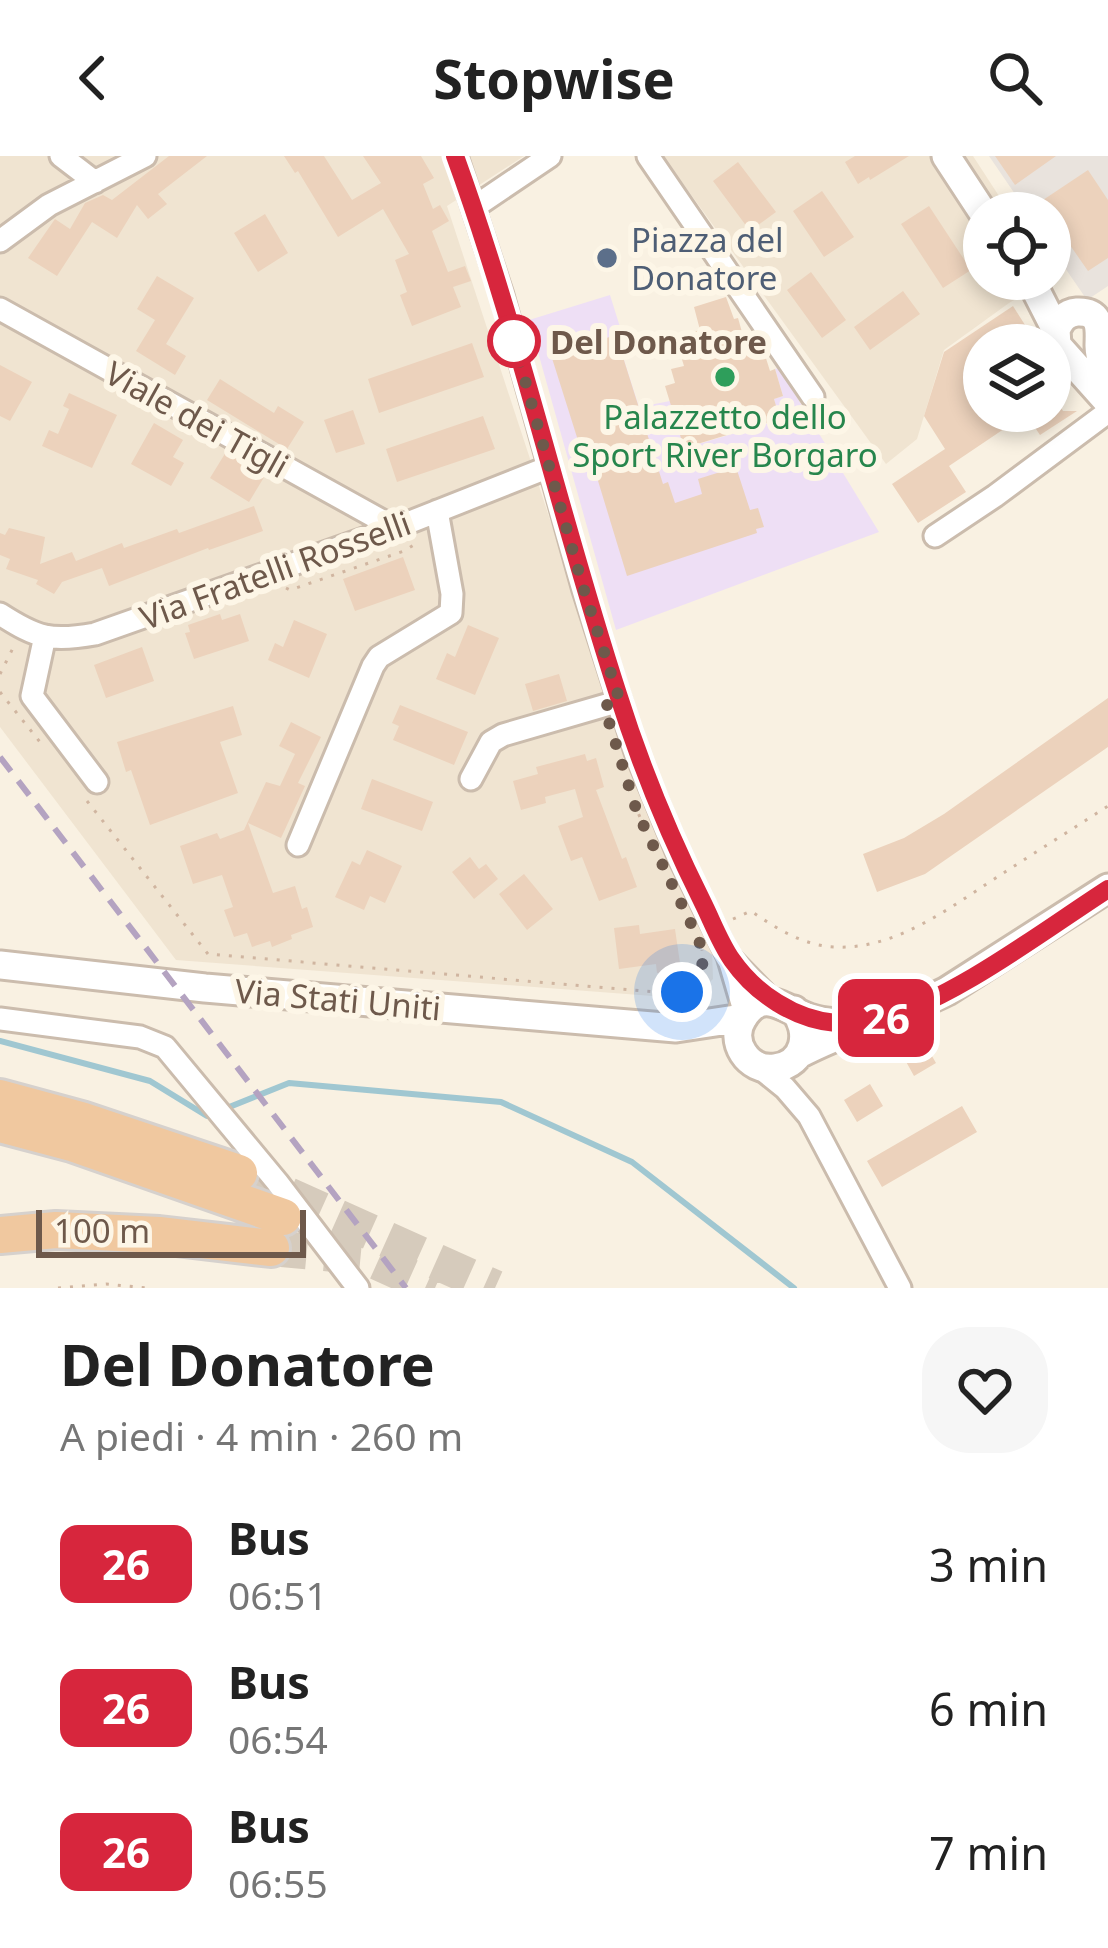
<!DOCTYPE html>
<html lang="it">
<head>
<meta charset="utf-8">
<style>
	:root { --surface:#fff; --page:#f6f6f6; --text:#222; --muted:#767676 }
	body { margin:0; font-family:"Noto Sans",sans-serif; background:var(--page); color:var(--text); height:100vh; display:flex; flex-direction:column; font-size:45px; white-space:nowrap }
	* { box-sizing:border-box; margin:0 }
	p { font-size:39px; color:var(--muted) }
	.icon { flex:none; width:66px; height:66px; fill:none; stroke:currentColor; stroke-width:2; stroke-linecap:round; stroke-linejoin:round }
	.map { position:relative; height:1132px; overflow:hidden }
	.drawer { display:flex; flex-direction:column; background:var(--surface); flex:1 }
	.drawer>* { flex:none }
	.badge { padding:0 24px; border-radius:18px; font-size:42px; line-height:78px }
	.fabs { position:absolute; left:963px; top:36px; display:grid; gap:24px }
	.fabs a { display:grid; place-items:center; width:108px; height:108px; border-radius:50%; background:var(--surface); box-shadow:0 6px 18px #0003; font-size:60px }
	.scale { position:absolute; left:36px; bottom:30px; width:270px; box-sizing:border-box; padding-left:12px; border:6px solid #6e594b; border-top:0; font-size:33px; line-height:42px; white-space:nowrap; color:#6e594b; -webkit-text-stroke:9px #fdf6e7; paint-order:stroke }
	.you { position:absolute; width:60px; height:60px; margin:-30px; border:9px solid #fff; border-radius:50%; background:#1a73e8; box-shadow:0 0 0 18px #1a73e833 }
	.map>.badge { position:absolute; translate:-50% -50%; box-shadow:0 0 0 6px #fff }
	.round { display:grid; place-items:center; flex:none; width:126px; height:126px; border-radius:48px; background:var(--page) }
	.headline { display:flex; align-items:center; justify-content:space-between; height:204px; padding:0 60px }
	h1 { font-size:57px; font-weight:700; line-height:90px }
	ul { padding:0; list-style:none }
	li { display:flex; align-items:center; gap:36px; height:144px; padding:0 60px }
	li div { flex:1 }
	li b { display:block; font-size:45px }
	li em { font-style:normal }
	li .badge { min-width:132px; font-weight:700; text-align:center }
	header { display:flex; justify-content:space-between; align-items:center; height:156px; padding:0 60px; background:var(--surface); font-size:54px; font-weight:700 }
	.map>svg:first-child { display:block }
	.residential { fill:#f0e4d1 }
	.industrial { fill:#e9e3dd }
	.education { fill:#eedff5 }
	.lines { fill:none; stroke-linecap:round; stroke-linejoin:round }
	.stream { stroke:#a0c7d1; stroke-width:6 }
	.building { fill:#ecd2bc }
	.trunk-tunnel { stroke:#d6cbbc; stroke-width:36; stroke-dasharray:36 18; stroke-linecap:butt }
	.minor-casing { stroke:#cbbcad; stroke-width:27 }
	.tertiary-casing { stroke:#cbbcad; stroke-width:33 }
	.trunk-casing { stroke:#d6d1cd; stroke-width:42 }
	.path { stroke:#d0b5a0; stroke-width:3; stroke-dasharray:3 9; stroke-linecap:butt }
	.minor { stroke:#fff; stroke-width:21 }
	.tertiary { stroke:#fff; stroke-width:27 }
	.trunk { stroke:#f0c89f; stroke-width:36 }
	.rail { stroke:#b4a3c1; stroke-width:6; stroke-dasharray:18 12; stroke-linecap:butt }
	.line-casing { stroke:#fff; stroke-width:27 }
	.line { stroke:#d7263d; stroke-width:18 }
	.walk { stroke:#6e594b; stroke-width:12; stroke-dasharray:0 21.6 }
	.service-dot { fill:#5c6f8a; stroke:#fdf6e7; stroke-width:4.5 }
	.stop-dot { fill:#fff; stroke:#d7263d; stroke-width:6 }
	.leisure-dot { fill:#2e9e5b; stroke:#fdf6e7; stroke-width:4.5 }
	.labels { text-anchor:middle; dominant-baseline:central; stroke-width:12; stroke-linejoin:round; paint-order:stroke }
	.service-label { font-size:33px; fill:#4e5e75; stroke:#fdf6e7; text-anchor:start }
	.stop-label { font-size:33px; font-weight:bold; fill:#6e594b; stroke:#fdf6e7; text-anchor:start }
	.leisure-label { font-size:33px; fill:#27864d; stroke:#fdf6e7 }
	.street-label { font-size:33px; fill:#6e594b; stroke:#fdf6e7 }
</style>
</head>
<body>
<header><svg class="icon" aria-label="back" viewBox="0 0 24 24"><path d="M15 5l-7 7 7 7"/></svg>Stopwise<svg class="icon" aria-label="search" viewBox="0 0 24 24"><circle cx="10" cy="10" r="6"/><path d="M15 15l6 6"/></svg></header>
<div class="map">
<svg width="1108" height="1132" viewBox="0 0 1108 1132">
	<rect width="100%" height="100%" fill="#f9f1e2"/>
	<path class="residential" d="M0 0H524L447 50 644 650 686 732 712 793 713 823 692 843 176 804 0 571Z
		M663 0H973L1010 57H984V123H1050V120L1052 122 1009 147 944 194 917 283 886 308Z"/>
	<path class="industrial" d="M989 0H1108V130L1087 144 1050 90V57H1028Z"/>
	<path class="education" d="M610 139 620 171 616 179 639 251 670 245 685 292 779 264 774 243 783 240 775 213 779 212 879 376 616 474 529 164Z"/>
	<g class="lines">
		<path class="stream" d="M0 885 150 925 207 960 289 927 501 946 632 1006 794 1132"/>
	</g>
	<path class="building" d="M169 0H207L158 38 167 48 148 63 137 49 117 82 92 66 57 120 28 102 55 63 70 73 85 47 103 39 112 44Z
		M284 0H324L352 44 381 27 363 0H421L434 22 423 28 433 53 440 49 449 65 432 75 448 116 465 110 471 125 453 131 461 151 412 170 400 139 407 136 395 104 409 98 383 53 338 81 298 15 295 17Z
		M855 0H909L870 24 869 21 858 28 845 6Z
		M995 0H1056L1015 29Z
		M738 6 776 56 750 75 713 25Z
		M1088 14 1108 44V102L1088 115 1040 46Z
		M822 35 854 81 824 101 793 55Z
		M929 50 971 114 943 132 901 68Z
		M265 58 288 97 258 116 234 77Z
		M811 116 846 164 822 182 787 134Z
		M157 120 194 142 166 188 186 200 175 219 136 195 155 164 137 153Z
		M903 135 920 158 870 194 854 171Z
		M726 141 734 163 738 162 749 201 764 196 770 215 775 213 783 240 774 243 780 263 684 292 665 230 675 227 671 213 684 210 675 181 700 174 694 151Z
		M1013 150 1032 180 1018 189H984V255H1050V235L1063 255H1077L1040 279 1026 258 949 310 966 336 918 367 892 328 945 293 924 260 944 196Z
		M616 179 663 328 668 326 675 347 702 338 698 323 736 311 750 354 758 352 764 371 756 373 757 377 627 420 588 292 581 294 551 199Z
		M472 187 484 221 379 257 368 223Z
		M0 209 32 226 10 265 0 260Z
		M220 223 274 257 278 250 304 266 287 293 207 244Z
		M69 237 117 259 92 312 42 290 49 274 58 278 69 253 63 250Z
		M353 254 365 288 336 297 324 264Z
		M483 260 495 293 397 326 386 293Z
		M154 267 183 284 173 301 184 307 171 330 131 308Z
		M226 296 266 318 249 346 210 322Z
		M254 350 263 375 209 394 208 392 109 430 102 412 62 426 54 438 36 428 38 424 6 413 10 403 0 399V377L5 379 9 372 45 381 40 408 72 396 76 405 122 387 124 392 177 373 179 377Z
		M403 401 415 434 355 455 343 423Z
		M220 458 222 464 240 458 249 485 194 503 185 477 190 476 188 469Z
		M294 464 327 478 309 522 268 504 275 487 283 491Z
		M468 469 499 482 475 539 436 523 447 497 455 501Z
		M142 491 154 525 106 542 94 509Z
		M559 518 567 545 533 555 525 528Z
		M1108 542V591L925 718 877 736 863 698 904 682 944 658Z
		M400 549 468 576 454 609 393 584 399 570 392 567Z
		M233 550 242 579 220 586 238 637 150 669 131 614 126 616 117 586Z
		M291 566 321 581 298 627 305 630 281 682 248 667 273 737 295 730 302 753 307 751 313 771 291 779 292 783 272 791 270 785 252 791 247 777 234 781 224 754 233 751 222 719 193 728 180 690 217 677 220 683 244 674 266 626 280 630 295 598 279 590Z
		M585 598 587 605 596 602 604 631 596 634 622 703 626 701 637 731 599 745 582 701 571 705 558 670 583 661 575 633 545 641 546 647 521 654 513 625 538 618 536 611Z
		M372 623 433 646 422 675 361 653Z
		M367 694 402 710 385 747 370 740 364 754 335 741 352 705 360 709Z
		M470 701 479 713 486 708 498 723 474 743 452 716Z
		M524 718 553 753 527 774 499 738Z
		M639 769 640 778 675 773 681 814 657 817 656 808 619 813 614 772Z
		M921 881 936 907 914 920 899 893Z
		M870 928 883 950 857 966 844 944Z
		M962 950 977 976 882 1031 867 1005Z"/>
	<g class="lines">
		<path class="trunk-tunnel" d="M239 1017 495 1132
			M271 1092 366 1101 435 1132"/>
		<g class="minor-casing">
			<path id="minor" d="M61 0 95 26
				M456 0 502 139 583 431 636 596 679 700 728 800 745 858
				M648 0 813 241
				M473 52 550 0
				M0 85 49 49 145 0
				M0 153 395 372
				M935 380 995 340 1108 256
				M0 458C37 482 51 486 95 478L395 372 549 311
				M45 480 32 540 97 626
				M471 623 491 586 503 579 620 545
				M298 689 373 510 379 501 451 457 452 438 437 355
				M731 803 772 845
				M0 863 140 881 165 891 277 1026 358 1132
				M759 911 785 932 809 960 900 1132"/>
		</g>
		<g class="tertiary-casing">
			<path id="tertiary" d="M946 0 984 58
				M1030 123 1056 174 1057 189 1108 246
				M1056 174C1060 165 1065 157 1077 156 1103 155 1099 175 1099 190 1099 202 1105 217 1108 229
				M0 809 205 832 676 872 742 862
				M794 854C811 875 806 908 775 912 748 916 728 885 743 862 762 830 786 854 809 862 823 868 841 867 856 867
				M799 898C846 873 899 859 947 835L1108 732"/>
		</g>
		<g class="trunk-casing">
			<path id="trunk" d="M0 942 81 964 239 1017
				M0 968 72 987 283 1061
				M0 1079 56 1074 159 1079 271 1092"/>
		</g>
		<path class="path" d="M286 432 290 434 404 395 417 387
			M0 518 15 488
			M0 536 44 591
			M87 645 208 798 667 837C693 835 708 820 702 794
			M634 647 642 666
			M733 763 751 755C777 773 804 790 836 791 898 794 956 747 1005 716 1039 694 1074 672 1108 650
			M58 1132 106 1128 147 1132"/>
		<use href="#minor" class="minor"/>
		<use href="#tertiary" class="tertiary"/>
		<use href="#trunk" class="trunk"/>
		<path class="rail" d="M0 601 406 1132"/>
	</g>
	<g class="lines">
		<g class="line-casing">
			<path id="line" d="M455 0C519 176 560 360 618 538 641 611 669 679 703 747 712 765 720 787 732 804 755 837 795 864 836 867 851 868 867 868 881 864 958 840 1040 777 1108 733"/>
		</g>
		<use href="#line" class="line"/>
		<path class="walk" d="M514 185 583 431 620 545 604 550 637 656 699 784C705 808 705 823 682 836"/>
	</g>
	<circle class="service-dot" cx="607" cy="102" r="12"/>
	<circle class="stop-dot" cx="514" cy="185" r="24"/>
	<circle class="leisure-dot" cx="725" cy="221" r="12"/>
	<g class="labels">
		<g class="service-label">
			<text x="631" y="83">Piazza del<tspan x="631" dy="38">Donatore</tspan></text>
		</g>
		<g class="stop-label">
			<text x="550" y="185">Del Donatore</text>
		</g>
		<g class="leisure-label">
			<text x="725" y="260">Palazzetto dello<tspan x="725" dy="38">Sport River Borgaro</tspan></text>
		</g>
		<g class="street-label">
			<text transform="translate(197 263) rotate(29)">Viale dei Tigli</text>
			<text transform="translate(275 414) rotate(-20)">Via Fratelli Rosselli</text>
			<text transform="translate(338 843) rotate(5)">Via Stati Uniti</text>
		</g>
	</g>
</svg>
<div class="fabs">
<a><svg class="icon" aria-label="locate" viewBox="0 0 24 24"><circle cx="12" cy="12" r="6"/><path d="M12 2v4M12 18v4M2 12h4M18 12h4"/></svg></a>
<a><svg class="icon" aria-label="layers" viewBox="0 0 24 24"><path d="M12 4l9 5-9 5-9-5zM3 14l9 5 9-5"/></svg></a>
</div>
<div class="scale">100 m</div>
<div class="you" style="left:682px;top:836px"></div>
<b class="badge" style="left:886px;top:862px;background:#d7263d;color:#fff">26</b>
</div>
<section class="drawer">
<div class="headline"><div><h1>Del Donatore</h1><p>A piedi · 4 min · 260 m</p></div><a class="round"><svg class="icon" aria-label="heart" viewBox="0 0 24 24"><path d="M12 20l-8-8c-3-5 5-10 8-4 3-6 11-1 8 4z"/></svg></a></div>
<ul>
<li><span class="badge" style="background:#d7263d;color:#fff">26</span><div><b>Bus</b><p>06:51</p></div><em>3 min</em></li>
<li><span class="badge" style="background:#d7263d;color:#fff">26</span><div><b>Bus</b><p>06:54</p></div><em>6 min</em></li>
<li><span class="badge" style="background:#d7263d;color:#fff">26</span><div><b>Bus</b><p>06:55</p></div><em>7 min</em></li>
</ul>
</section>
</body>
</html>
